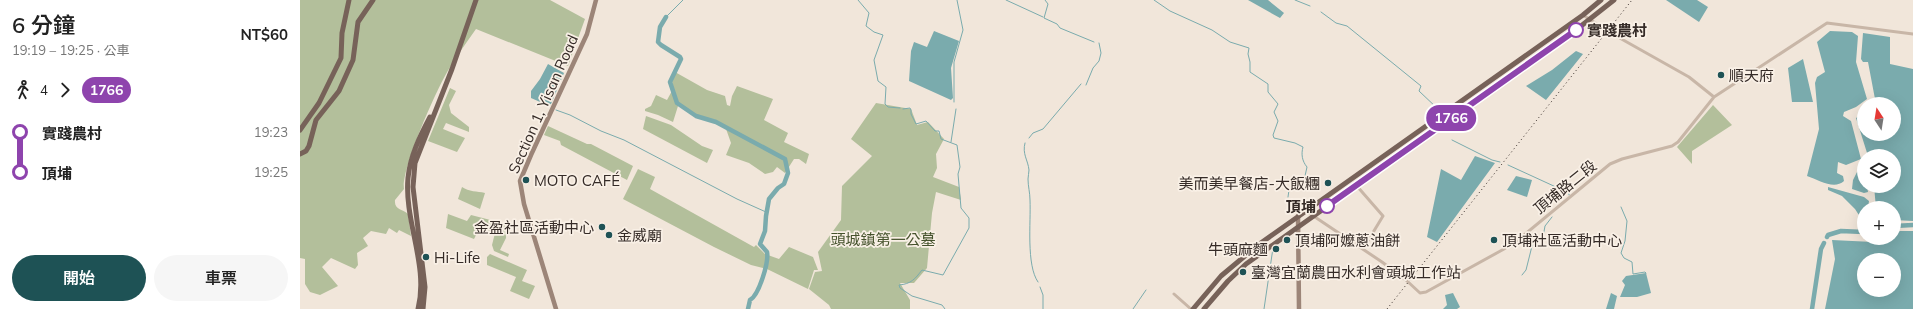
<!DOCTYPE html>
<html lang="zh-TW">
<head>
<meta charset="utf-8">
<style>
	:root { --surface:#fff; --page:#f6f6f6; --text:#222; --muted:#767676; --accent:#1e5255 }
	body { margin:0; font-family:Mulish,"Noto Sans TC",sans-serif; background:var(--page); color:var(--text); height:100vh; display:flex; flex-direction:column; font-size:15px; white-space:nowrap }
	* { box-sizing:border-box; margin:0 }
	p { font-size:13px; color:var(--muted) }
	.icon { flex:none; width:22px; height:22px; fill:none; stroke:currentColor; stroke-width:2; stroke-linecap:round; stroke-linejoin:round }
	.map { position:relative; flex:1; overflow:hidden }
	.side { display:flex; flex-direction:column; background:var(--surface); width:300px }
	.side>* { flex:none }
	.badge { padding:0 8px; border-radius:13px; font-size:14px; line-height:26px }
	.needle { width:26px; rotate:348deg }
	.controls { position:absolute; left:1557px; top:97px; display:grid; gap:8px }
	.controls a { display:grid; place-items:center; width:44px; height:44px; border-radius:50%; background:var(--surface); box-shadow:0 4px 16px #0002; font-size:20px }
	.map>.badge { position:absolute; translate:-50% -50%; box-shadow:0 0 0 2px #fff }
	.legs { display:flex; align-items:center; gap:6px; height:44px; padding:0 12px; font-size:13px }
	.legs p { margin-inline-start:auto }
	.headline { display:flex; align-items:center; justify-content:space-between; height:68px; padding:0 12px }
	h1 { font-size:22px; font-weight:600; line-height:30px }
	.cta { display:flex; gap:8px; margin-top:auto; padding:8px 12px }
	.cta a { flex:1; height:46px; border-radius:24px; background:var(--accent); color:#fff; font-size:16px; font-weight:600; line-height:46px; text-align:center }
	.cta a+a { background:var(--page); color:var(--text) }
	ul { padding:0 12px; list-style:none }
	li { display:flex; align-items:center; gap:14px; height:40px; font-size:15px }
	li i { display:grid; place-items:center; width:6px; height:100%; margin:0 5px; background:currentColor }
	li i::after { content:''; width:10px; height:10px; margin:-5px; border:3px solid; border-radius:50%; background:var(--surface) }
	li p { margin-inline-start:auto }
	li:first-child i { background:linear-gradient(#0000 50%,currentColor 0) }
	li:last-child i { background:linear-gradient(currentColor 50%,#0000 0) }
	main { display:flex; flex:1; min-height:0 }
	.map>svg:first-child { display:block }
	.green { fill:#b3bf9b }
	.water { fill:#7aabad; fill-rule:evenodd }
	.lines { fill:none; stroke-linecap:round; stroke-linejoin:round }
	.stream { stroke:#7aabad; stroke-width:1 }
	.canal { stroke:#7aabad; stroke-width:4.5 }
	.street { stroke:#c8b6a7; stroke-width:3 }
	.secondary { stroke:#9c8578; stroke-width:4.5 }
	.primary { stroke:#776259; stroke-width:5 }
	.rail { stroke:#352b27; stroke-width:1; stroke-dasharray:1 3; stroke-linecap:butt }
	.line-1-casing { stroke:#fff; stroke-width:9 }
	.line-1 { stroke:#8e44ad; stroke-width:6 }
	.stop-1-dot { fill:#fff; stroke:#8e44ad; stroke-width:2 }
	.poi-dot { fill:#1e5255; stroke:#f9f0e6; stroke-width:1.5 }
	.labels { text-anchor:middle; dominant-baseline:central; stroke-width:3.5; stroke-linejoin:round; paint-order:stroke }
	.stop-label { font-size:15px; font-weight:bold; fill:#352b27; stroke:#f9f0e6; text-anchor:start }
	.poi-label { font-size:15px; fill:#352b27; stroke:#f9f0e6; text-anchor:start }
	.street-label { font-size:15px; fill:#352b27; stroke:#f9f0e6 }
	.park-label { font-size:15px; fill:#45522c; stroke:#f9f0e6 }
</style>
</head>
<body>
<main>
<section class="side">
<div class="headline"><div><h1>6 分鐘</h1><p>19:19 – 19:25 · 公車</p></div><b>NT$60</b></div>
<div class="legs"><svg class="icon" aria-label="walk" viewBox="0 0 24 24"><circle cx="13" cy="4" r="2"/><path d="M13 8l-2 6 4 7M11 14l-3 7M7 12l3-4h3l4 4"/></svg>4<svg class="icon" aria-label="forward" viewBox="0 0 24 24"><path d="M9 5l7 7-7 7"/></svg><b class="badge" style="background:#8e44ad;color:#fff">1766</b></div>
<ul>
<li><i style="color:#8e44ad"></i><b>實踐農村</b><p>19:23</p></li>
<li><i style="color:#8e44ad"></i><b>頂埔</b><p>19:25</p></li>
</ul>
<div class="cta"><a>開始</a><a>車票</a></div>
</section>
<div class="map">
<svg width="1613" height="309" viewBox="0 0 1613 309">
	<rect width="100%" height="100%" fill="#f1e6da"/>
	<path class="green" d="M0 0H250L285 19 268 66 176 29C167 42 157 55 149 69 137 88 101 169 104 189L95 200C94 210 102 209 108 214L111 236 99 230 97 233 89 228 86 234 71 231 63 238 68 246 57 253 58 265 55 269 31 258 22 267 38 286 20 295 10 292 5 284V259L0 258Z
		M375 72 407 90 425 96 427 105 430 106 432 96 437 86 473 99 464 120 488 133 484 142 509 154 506 164 499 159H494L485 173 477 167 473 172 465 174 449 163 426 155 431 143 425 126 415 120 397 115 380 104 378 106 373 122 358 115 345 111V109L351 106 356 95 367 100 373 89 372 81Z
		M150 88 156 91 149 105 151 113 169 127V132L146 123 143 129 165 138 157 152 128 141Z
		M576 103 611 109 617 125 628 122 644 139 636 154 637 168 633 177 659 187 661 200 636 192 632 213 627 268 614 283H600L610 300V309H531L529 305 509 289 515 272 522 271 518 252 541 220 542 186 572 156 551 139Z
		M1413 105 1432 125 1392 151V164L1377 147Z
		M346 116 371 125 402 146 413 150 407 163 343 129Z
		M248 126 287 144H291L333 166 327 180 261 145 260 141 244 135Z
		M338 169 355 177 350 189 454 247 456 245 465 254 479 259 489 247 513 257 518 270H514L508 289 467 269 451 265 414 247 323 199Z
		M162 187C169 192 177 191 185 193L180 209 158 199Z
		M148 214 167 221 171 215 206 224V238L200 250 209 254 208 257 194 251 192 245 195 233 180 227 174 239 146 228Z
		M190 254 227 270 222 281 235 286 229 299 210 291 216 277 187 265V257Z"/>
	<path class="water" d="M948 0H968L984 13 980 18Z
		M1366 0H1397L1408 7 1399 22Z
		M634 31 659 41 651 68 653 98 651 100 609 81 611 51 614 42 627 47Z
		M1530 31 1552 32 1558 36 1556 62 1567 99 1556 107 1544 112 1543 116 1551 121 1561 159 1546 165 1538 162 1537 173 1543 176 1544 181C1534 190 1519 180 1507 176L1519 129 1515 83 1517 77 1525 72 1517 42Z
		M1563 33 1590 37V64L1613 69V221L1594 220V208H1576L1574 186H1594V156H1568L1556 118 1564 113V134H1594V104H1580V100L1575 99 1568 62H1563L1561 59Z
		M1276 51 1283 54 1246 100 1226 86 1252 70Z
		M1503 59 1513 102H1492L1488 68Z
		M248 64 264 73 251 104 247 105 231 98V91L240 79Z
		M1175 156 1195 163 1137 242 1127 237 1141 169 1161 180Z
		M1559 168H1563L1564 186H1567L1568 192 1564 193 1552 189 1553 180Z
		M1216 176 1232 180 1227 197 1207 190Z
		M1528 187 1564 197 1569 201 1568 208H1564V223L1555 209 1542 196 1528 190Z
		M1594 231H1613V309H1525L1535 259 1532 240 1573 242 1579 238H1594ZM1564 260H1594V290H1564Z
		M1346 273 1351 293 1337 297H1320L1325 285 1322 281 1326 276Z
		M1153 293 1160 307 1157 309H1143L1147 305 1145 295Z
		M1311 293 1317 296 1314 309H1306Z"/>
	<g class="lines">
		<path class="stream" d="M558 0 569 13 566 26 574 32 583 35 574 60 578 81 586 87 585 104 588 107 600 108
			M706 0 743 17
			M745 0 748 4 744 18 757 24 760 28 794 42
			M854 0 870 11 912 30 930 42 949 48 948 54 950 62V72L968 84V92L978 104 974 112 978 121 973 135 974 138 995 143 1003 147C1001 154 1002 161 1007 167L1005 176 989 190 988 197
			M995 0 1010 6
			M1021 12 1036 23 1047 26 1121 86 1119 91 1138 109 1139 112
			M366 17 383 0
			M786 85 793 68 799 61 801 53 799 43
			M654 102V62L663 30 657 0
			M603 109 610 108 611 110V114L616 124 626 121 635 131H639L641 139 657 145 660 167 658 174 661 208 669 218V228L643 275 622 270C615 279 611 284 599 285L600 288 612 296 642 305 645 309
			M256 110 270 115 301 131 324 140 437 199 466 212
			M729 138 733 133 743 129 781 84
			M1152 140 1192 160 1200 162
			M651 142 656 109
			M725 143C722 154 728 160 729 170 729 173 728 176 728 179 728 186 730 193 730 200 731 222 726 265 738 282
			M1208 165 1269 193V195
			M1321 207 1327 221 1325 241 1321 253 1324 258 1332 262 1333 274 1345 272 1346 273
			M1222 275 1226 270 1232 246 1243 237 1245 226 1252 217
			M740 287 743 295V309
			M833 309 846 290
			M964 309 973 248"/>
		<path class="canal" d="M366 17 360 27 358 42 361 45 380 57 381 59 370 82 377 103 396 116 416 122 485 159 488 173 484 184 478 188 469 199 466 216 465 231 460 244 467 252C469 262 459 295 450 300L448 309
			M1594 226 1613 225
			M1527 237 1528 235 1541 231 1564 232
			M1512 309 1521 249 1524 243"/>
		<path class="street" d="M1283 15 1309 32 1389 77 1414 97
			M1056 185 1083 216 1063 249
			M1006 211 1082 262 1106 280 1120 293 1126 292 1204 249 1218 240 1310 164 1322 159 1372 146 1378 142 1414 97 1527 23 1613 34
			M874 294 891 309"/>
		<path class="secondary" d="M998 216 999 309
			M256 309 224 204 220 181 231 155 287 34 296 0"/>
		<path class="primary" d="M0 130 19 103 41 58 42 33 49 0
			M0 154 6 151 9 146 16 120 39 91 53 60 58 22 73 0
			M118 309C129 266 104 221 108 178 110 156 120 136 130 117
			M123 309 125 287 113 187 115 163 152 69 176 0
			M893 309 921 276 958 245 1283 15 1301 0
			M904 309 928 281 946 264 1281 26 1314 0"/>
		<path class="rail" d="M1087 309 1332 0"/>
	</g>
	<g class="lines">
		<g class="line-1-casing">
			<path id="line-1" d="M1027 206 1276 30"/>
		</g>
		<use href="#line-1" class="line-1"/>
	</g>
	<g class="stop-1-dot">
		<circle cx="1276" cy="30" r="7"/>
		<circle cx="1027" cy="206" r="7"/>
	</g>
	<g class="poi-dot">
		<circle cx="1421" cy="75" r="4"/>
		<circle cx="226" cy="180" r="4"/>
		<circle cx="1028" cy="183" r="4"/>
		<circle cx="302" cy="227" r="4"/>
		<circle cx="309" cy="235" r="4"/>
		<circle cx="987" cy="240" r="4"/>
		<circle cx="1194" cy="240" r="4"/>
		<circle cx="976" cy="249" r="4"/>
		<circle cx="126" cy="257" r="4"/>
		<circle cx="943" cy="272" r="4"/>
	</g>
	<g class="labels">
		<g class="stop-label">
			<text x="1287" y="30">實踐農村</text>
			<text x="1016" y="206" text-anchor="end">頂埔</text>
		</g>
		<g class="poi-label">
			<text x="1429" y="75">順天府</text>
			<text x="234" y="180">MOTO CAFÉ</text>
			<text x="1020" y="183" text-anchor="end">美而美早餐店-大飯糰</text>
			<text x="294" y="227" text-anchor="end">金盈社區活動中心</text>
			<text x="317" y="235">金威廟</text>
			<text x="995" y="240">頂埔阿嬤蔥油餅</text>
			<text x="1202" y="240">頂埔社區活動中心</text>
			<text x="968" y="249" text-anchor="end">牛頭麻麵</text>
			<text x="134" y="257">Hi-Life</text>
			<text x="951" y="272">臺灣宜蘭農田水利會頭城工作站</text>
		</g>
		<g class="street-label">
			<text transform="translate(243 104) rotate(-66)">Section 1, Yisan Road</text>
			<text transform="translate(1265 187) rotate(-39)">頂埔路二段</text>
		</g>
		<g class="park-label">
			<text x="583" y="239">頭城鎮第一公墓</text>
		</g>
	</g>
</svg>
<div class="controls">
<a><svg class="needle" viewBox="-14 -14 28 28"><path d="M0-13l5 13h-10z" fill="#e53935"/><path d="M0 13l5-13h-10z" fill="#767676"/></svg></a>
<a><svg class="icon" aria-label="layers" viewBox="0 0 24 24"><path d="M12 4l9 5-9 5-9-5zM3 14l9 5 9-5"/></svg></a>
<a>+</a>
<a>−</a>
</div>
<b class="badge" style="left:1151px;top:118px;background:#8e44ad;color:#fff">1766</b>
</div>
</main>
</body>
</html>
